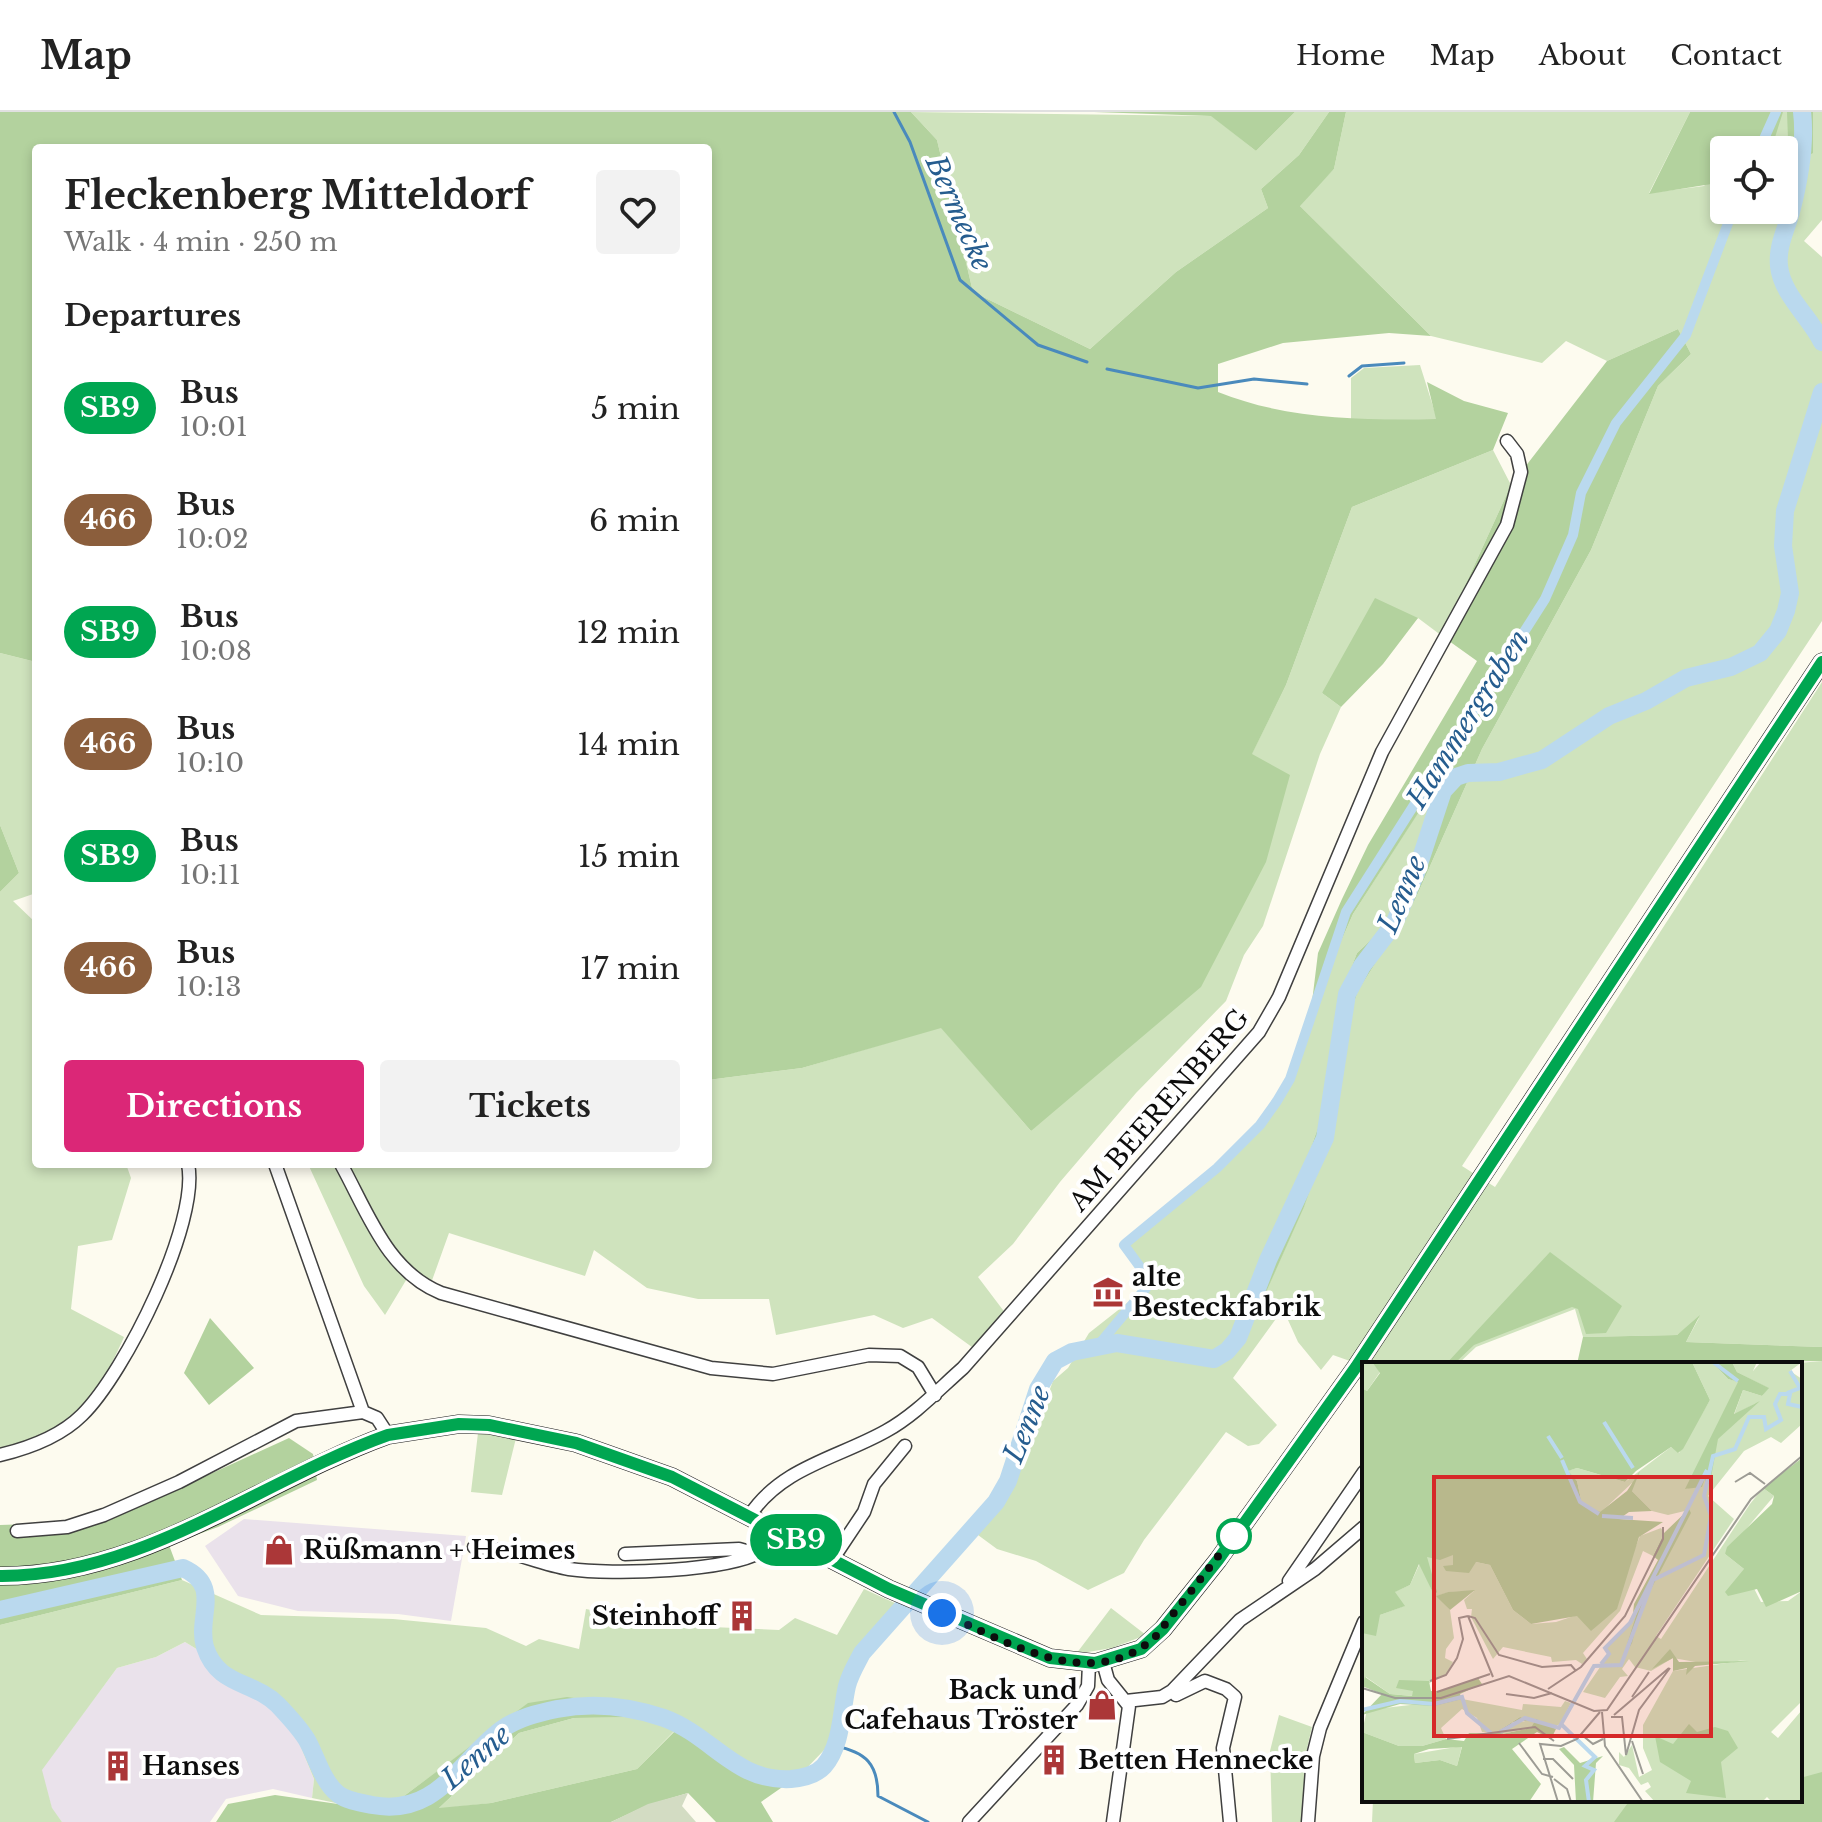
<!DOCTYPE html>
<html lang="en">
<head>
<meta charset="utf-8">
<style>
	:root { --surface:#fff; --page:#f2f2f2; --text:#222; --muted:#767676; --line:#e0e0e0; --accent:#db2777 }
	body { margin:0; font-family:"Libre Baskerville",serif; background:var(--page); color:var(--text); height:100vh; display:flex; flex-direction:column; font-size:30px; white-space:nowrap }
	* { box-sizing:border-box; margin:0 }
	p { font-size:26px; color:var(--muted) }
	.icon { flex:none; width:44px; height:44px; fill:none; stroke:currentColor; stroke-width:2; stroke-linecap:round; stroke-linejoin:round }
	.map { position:relative; flex:1; overflow:hidden }
	.panel { position:absolute; left:32px; top:32px; width:680px; height:1024px; display:flex; flex-direction:column; background:var(--surface); border-radius:8px; box-shadow:0 4px 12px #0003 }
	.panel>* { flex:none }
	.badge { padding:0 16px; border-radius:26px; font-size:28px; line-height:52px }
	.fabs { position:absolute; left:1710px; top:24px; display:grid; gap:16px }
	.fabs a { display:grid; place-items:center; width:88px; height:88px; border-radius:8px; background:var(--surface); box-shadow:0 4px 12px #0003; font-size:40px }
	.you { position:absolute; width:40px; height:40px; margin:-20px; border:6px solid #fff; border-radius:50%; background:#1a73e8; box-shadow:0 0 0 12px #1a73e833 }
	.map>.badge { position:absolute; translate:-50% -50%; box-shadow:0 0 0 4px #fff }
	h2 { padding:0 32px; font-size:30px; line-height:72px }
	.round { display:grid; place-items:center; flex:none; width:84px; height:84px; border-radius:8px; background:var(--page) }
	.summary { display:flex; align-items:center; justify-content:space-between; height:136px; padding:0 32px }
	h1 { font-size:38px; font-weight:700; line-height:60px }
	.primary-button { display:flex; gap:16px; margin-top:auto; padding:16px 32px }
	.primary-button a { flex:1; height:92px; border-radius:8px; background:var(--accent); color:#fff; font-size:32px; font-weight:700; line-height:92px; text-align:center }
	.primary-button a+a { background:var(--page); color:var(--text) }
	ul { padding:0; list-style:none }
	li { display:flex; align-items:center; gap:24px; height:112px; padding:0 32px }
	li div { flex:1 }
	li b { display:block; font-size:30px }
	li em { font-style:normal }
	li .badge { min-width:88px; font-weight:700; text-align:center }
	header { display:flex; align-items:center; gap:48px; box-sizing:border-box; height:112px; padding:0 40px; background:var(--surface); border-bottom:2px solid var(--line) }
	header strong { font-size:38px }
	nav { display:flex; gap:44px; margin-inline-start:auto; font-size:28px }
	.map>svg:first-child { display:block }
	.industrial { fill:#eae2eb }
	.green { fill:#cfe3bd }
	.forest { fill:#b3d29e }
	.cemetery { fill:#d3dcc3 }
	.lines { fill:none; stroke-linecap:round; stroke-linejoin:round }
	.stream { stroke:#4a8abc; stroke-width:3 }
	.canal { stroke:#bad9ee; stroke-width:10 }
	.river { stroke:#bad9ee; stroke-width:18 }
	.minor-casing { stroke:#404040; stroke-width:15 }
	.major-casing { stroke:#1e1e1e; stroke-width:19 }
	.minor { stroke:#fff; stroke-width:12 }
	.major { stroke:#e7d075; stroke-width:16 }
	.line-casing { stroke:#fff; stroke-width:18 }
	.line { stroke:#00a651; stroke-width:12 }
	.walk { stroke:#0d0d0d; stroke-width:8; stroke-dasharray:0 14.4 }
	.stop-dot { fill:#fff; stroke:#00a651; stroke-width:4 }
	.labels { text-anchor:middle; dominant-baseline:central; stroke-width:8; stroke-linejoin:round; paint-order:stroke }
	.street-label { font-size:26px; fill:#0d0d0d; stroke:#fff }
	.poi-label { font-size:26px; font-weight:bold; fill:#0d0d0d; stroke:#fff; text-anchor:start }
	.water-label { font-size:28px; font-style:italic; fill:#265d8f; stroke:#fff }
	.inset-river { fill:none; stroke:#bad9ee; stroke-width:4 }
	.inset-road { fill:none; stroke:#9d9c95; stroke-width:2 }
	.view { fill:#d62828; fill-opacity:0.15; stroke:#d62828; stroke-width:4 }
	.inset-edge { fill:none; stroke:#0d0d0d; stroke-width:4 }
</style>
</head>
<body>
<header>
<strong>Map</strong>
<nav><a>Home</a><a>Map</a><a>About</a><a>Contact</a></nav>
</header>
<div class="map">
<svg width="1822" height="1710" viewBox="0 0 1822 1710">
	<rect width="100%" height="100%" fill="#fdfbef"/>
	<path class="industrial" d="M244 1407 466 1424 451 1509 398 1502 298 1499 238 1484 205 1434Z
		M185 1530 282 1589 314 1667 312 1686 273 1677 226 1687 210 1710H62L52 1697 41 1658 117 1556 156 1545Z"/>
	<path class="green" d="M911 0 1212 4 1256 39 1295 0H1329L1299 43 1261 77 1268 96 1176 160 1090 237 973 180 937 28Z
		M1346 0H1690L1649 81 1704 74 1724 51V98H1784V38H1732L1752 0H1822V108L1804 129 1822 145V509L1462 1054 1495 1075 1822 570V1235L1686 1230 1699 1206 1677 1223 1583 1225 1575 1197 1476 1235 1458 1252 1364 1254 1333 1243 1321 1258 1298 1230 1283 1197 1233 1266 1277 1313 1259 1332 1248 1334 1226 1320 1144 1428 1124 1461 1088 1478 1036 1449 997 1437 978 1423 1019 1359 1053 1269 1068 1256 1089 1221 1150 1173 1151 1166 1124 1133 1126 1130 1217 1056 1260 1013 1277 989 1290 967 1311 898 1353 802 1424 691 1428 702 1393 807 1357 841 1344 874 1321 1007 1296 1078 1238 1212 1251 1213 1304 1094 1330 1020 1345 919 1358 879 1415 788 1482 637 1591 438 1658 274 1691 242 1678 217 1607 249 1566 229 1542 251 1431 224 1299 93 1334 57Z
		M1420 253 1437 307 1351 308V266L1364 256Z
		M1493 338 1511 373 1442 524 1418 506 1322 581 1341 595 1320 642 1263 814 1244 843 1226 889 1136 981 1060 1070 1013 1132 978 1165 1006 1202 976 1238 932 1206 903 1216 874 1203 776 1223 769 1187H698L647 1176 594 1138 585 1164 449 1121 430 1174 408 1165 385 1203 364 1174 308 1052H708V968L802 956 941 915 1031 1019 1251 643 1286 573 1352 395Z
		M0 541 36 550V781L13 789 36 811V1052H126L131 1066 112 1128 78 1134 71 1197 124 1225C93 1295 73 1317 0 1340V780L19 761 0 713Z
		M1822 1249V1710H1372L1373 1688H1800V1252H1787Z
		M478 1321 516 1326 502 1383 471 1380Z
		M182 1468 261 1503 393 1507 486 1516 526 1534 539 1527 579 1537 586 1497 665 1513 779 1518 795 1506 837 1523 864 1477 897 1492 859 1536 843 1568 828 1634 801 1662 770 1667 751 1659 686 1607 637 1657 491 1691 438 1697 519 1621 574 1606 652 1605 529 1591 400 1687 345 1693 312 1686 314 1667 282 1589 185 1530 156 1545 117 1556 42 1658 52 1696 62 1710H0V1513Z
		M1111 1496 1146 1523 1112 1536 1076 1542Z
		M1279 1603 1312 1615 1306 1641 1303 1710H1272L1270 1639Z"/>
	<path class="forest" d="M0 0H911L937 28 973 180 1090 237 1176 160 1268 96 1261 77 1299 43 1329 0H1346L1334 57 1300 94 1431 224 1389 221 1283 231 1218 252V280C1288 308 1362 308 1436 307L1427 270 1464 289 1508 301 1493 338 1352 395 1286 573 1252 642 1290 663 1266 750 1201 875 1031 1019 941 916 802 956 708 968V36H36V550L0 541Z
		M1094 0H1295L1256 39 1211 4Z
		M1690 0H1783L1771 38H1724V70L1649 82Z
		M1787 0H1813V41L1789 54Z
		M1678 217 1691 242 1658 274 1591 438 1482 637 1415 788 1358 879 1345 919 1330 1020 1304 1095 1251 1214 1238 1213 1296 1078 1321 1007 1344 874 1357 841 1393 807 1428 702 1424 692 1353 802 1311 898 1318 841 1342 787 1368 733 1477 549 1442 524 1511 373 1607 249Z
		M1375 486 1418 506 1383 552 1341 595 1322 581Z
		M0 713 19 761 0 780Z
		M1550 1140 1622 1194 1606 1221 1586 1222 1578 1197 1572 1195 1474 1233 1454 1252H1446Z
		M1700 1203 1686 1230 1822 1235V1249L1577 1252 1583 1225 1677 1223Z
		M210 1206 254 1256 209 1293 184 1261Z
		M289 1326 313 1342 317 1368 218 1415 169 1433 182 1468 0 1513V1413L88 1410 208 1363Z
		M567 1585 652 1597V1605L574 1606 519 1621 439 1696 491 1691 637 1657 675 1619 665 1607 667 1600C703 1613 734 1661 769 1666 778 1668 791 1663 801 1662L761 1690 773 1710H716L688 1681 648 1693 611 1710H216L228 1692 275 1683 345 1693 400 1687 528 1591Z
		M1822 1660V1710H1614L1630 1688H1800V1666Z"/>
	<path class="cemetery" d="M688 1681 682 1694 696 1710H611L648 1692Z"/>
	<g class="lines">
		<path class="stream" d="M894 0 910 30 960 168 1038 233 1087 250
			M1107 257 1198 276 1254 267 1307 272
			M1349 264 1362 254 1404 251
			M835 1634C866 1640 878 1652 878 1684L928 1710"/>
		<path class="canal" d="M1759 38 1776 0
			M1096 1236 1151 1170 1124 1133 1126 1131 1217 1056 1260 1013 1277 989 1290 967 1346 800 1545 487 1573 423 1581 381 1616 311 1686 223 1733 98"/>
		<path class="river" d="M1802 0C1806 32 1799 69 1791 100 1786 118 1777 134 1779 154 1782 183 1810 205 1822 230
			M0 1498 183 1456C223 1474 196 1505 205 1535 218 1575 253 1568 278 1593 288 1604 301 1617 308 1630 317 1647 323 1670 338 1682 347 1689 362 1691 372 1693 436 1705 458 1651 501 1618 517 1606 538 1601 557 1597 594 1590 629 1594 664 1606 713 1624 735 1670 791 1667 802 1666 816 1663 824 1654 842 1633 841 1600 847 1574 850 1562 857 1551 862 1541L996 1390 1008 1369 1038 1277 1055 1249 1072 1240 1117 1231 1214 1247 1227 1239 1238 1226 1268 1148 1325 1026 1347 882 1362 854 1394 812 1416 761 1443 679 1456 665 1468 661 1499 660 1542 648 1609 604 1646 589 1686 566 1731 555 1760 541 1778 519 1786 499 1790 481 1783 434 1785 399 1822 280"/>
		<g class="minor-casing">
			<path id="minor" d="M275 1052 363 1300
				M341 1052C368 1101 387 1159 441 1181L711 1256 773 1262 869 1243 900 1244 918 1255 935 1283
				M0 1343C29 1336 61 1324 82 1303 125 1261 200 1110 188 1052
				M750 1403C782 1355 838 1346 886 1319 915 1303 938 1278 963 1256L1259 920 1279 885 1382 640 1507 413 1521 360 1517 342 1507 329
				M17 1419 67 1415 104 1403 179 1370 296 1309 363 1300 377 1306 388 1323
				M474 1435C506 1435 537 1452 569 1457 611 1463 730 1460 764 1438 771 1433 775 1426 779 1419
				M625 1442 739 1437 757 1442
				M832 1448 864 1400 874 1372 905 1334
				M1289 1469 1364 1360
				M1103 1550 1108 1568 1129 1594 1113 1710
				M1176 1583 1205 1569 1226 1577 1235 1585 1223 1636 1230 1710
				M1126 1589 1162 1585 1172 1579 1240 1508 1315 1457 1364 1415
				M969 1710 1077 1593 1088 1574 1089 1552
				M1308 1710 1313 1644 1320 1616 1364 1510"/>
		</g>
		<g class="major-casing">
			<path id="major" d="M0 1464C142 1465 259 1370 388 1323L459 1312 489 1313 576 1331 672 1365 889 1477 1050 1546 1095 1551 1141 1537 1163 1517 1218 1448 1356 1255 1822 550"/>
		</g>
		<use href="#minor" class="minor"/>
		<use href="#major" class="major"/>
	</g>
	<g class="lines">
		<g class="line-casing">
			<path id="line" d="M0 1464C142 1465 259 1369 388 1323L459 1312 489 1313 576 1331 672 1365 889 1477 1050 1546 1095 1551 1141 1537 1163 1517 1218 1448 1356 1255 1822 550"/>
		</g>
		<use href="#line" class="line"/>
		<path class="walk" d="M942 1501C1006 1529 1093 1584 1156 1524L1234 1424"/>
	</g>
	<defs>
		<g id="museum-bare" transform="scale(2.4)"><path d="M0-6L6-3V-2H-6V-3ZM-5-1h2V3h-2ZM-1-1h2V3h-2ZM3-1h2V3H3ZM-6 4H6V6H-6Z" fill="#ab3738" stroke="#fff" stroke-width="2.5" paint-order="stroke"/></g>
		<g id="shop-bare" transform="scale(2.4)"><path d="M-5-2.5h2.3a2.7 3.5 0 0 1 5.4 0H5L5.5 6h-11ZM-1.5-2.5h3a1.5 2.3 0 0 0-3 0Z" fill="#ab3738" stroke="#fff" stroke-width="2.5" paint-order="stroke"/></g>
		<g id="building-bare" transform="scale(2.4)"><path d="M-4-6H4V6H1V3H-1V6H-4ZM-2.5-4.3h1.7v1.8h-1.7ZM.8-4.3h1.7v1.8H.8ZM-2.5-1h1.7V.8h-1.7ZM.8-1h1.7V.8H.8Z" fill="#ab3738" stroke="#fff" stroke-width="2.5" paint-order="stroke"/></g>
	</defs>
	<g fill-rule="evenodd">
		<use href="#museum-bare" x="1108" y="1180"/>
		<use href="#shop-bare" x="279" y="1438"/>
		<use href="#building-bare" x="742" y="1504"/>
		<use href="#shop-bare" x="1102" y="1593"/>
		<use href="#building-bare" x="1054" y="1648"/>
		<use href="#building-bare" x="118" y="1654"/>
	</g>
	<circle class="stop-dot" cx="1234" cy="1424" r="16"/>
	<g class="labels">
		<g class="street-label">
			<text transform="translate(1159 998) rotate(-49)">AM BEERENBERG</text>
		</g>
		<g class="poi-label">
			<text x="1132" y="1165">alte<tspan x="1132" dy="30">Besteckfabrik</tspan></text>
			<text x="303" y="1438">Rüßmann + Heimes</text>
			<text x="718" y="1504" text-anchor="end">Steinhoff</text>
			<text x="1078" y="1578" text-anchor="end">Back und<tspan x="1078" dy="30">Cafehaus Tröster</tspan></text>
			<text x="1078" y="1648">Betten Hennecke</text>
			<text x="142" y="1654">Hanses</text>
		</g>
		<g class="water-label">
			<text transform="translate(959 101) rotate(66)">Bermecke</text>
			<text transform="translate(1468 607) rotate(-58)">Hammergraben</text>
			<text transform="translate(1402 782) rotate(-67)">Lenne</text>
			<text transform="translate(1027 1312) rotate(-68)">Lenne</text>
			<text transform="translate(476 1645) rotate(-41)">Lenne</text>
		</g>
	</g>
	<g transform="translate(1362 1250)">
		<rect width="440" height="440" fill="#fdfbef"/>
		<path d="M0 0H10L18 10 5 29 0 26ZM330 0H350L366 17 377 20 324 127 334 123 351 79 394 41 372 53 381 28 400 34 406 26 375 10 370 0H395L391 9 399 0H440L428 9 440 17V62L419 81 409 75 382 89 346 134 372 157 294 274 299 277 388 142 401 126 412 134 363 192 382 207 399 240 426 239 440 229V339L409 370 416 376 440 348V440H410L405 435 400 440H293L283 429 289 425 286 420 279 423 267 406 257 403V390L262 395 270 383 277 415 290 408 281 386V363L311 309 385 298 345 302 311 296 289 309 273 305 267 297 260 307 266 314 258 315 243 336 221 330 247 292 243 286 266 265 288 219 276 247 262 298 278 248 327 148 306 153 290 149 270 129V121L238 151 220 142 215 119 205 109 215 106 263 120 309 85 317 91 348 38ZM299 166 302 171 291 194 281 189 258 249 221 291 225 297 220 302 214 298 190 300 189 295 141 285 131 297 109 255 110 247H105L102 238 112 229 87 230 75 234 88 248 92 276 84 287 83 296 91 300 84 313 51 329V334L28 332 4 315 0 322V271L18 253 42 244 32 230 48 223 58 201 72 233 64 195 92 192 91 204 84 209 114 200 128 203 151 248 169 262 194 260 215 253 262 212 278 174ZM100 337 160 348 161 342 199 345 203 339 209 341 198 362 189 367 177 358 169 366 139 372 151 361 171 358 158 355 133 371 120 370 115 356 100 347 79 366 84 377 60 384H37L0 370 5 348ZM100 384 95 404 78 398 53 401 52 392Z" fill="#cfe3bd"/>
		<path d="M10 0H330L348 38 321 87 316 91 309 85 274 109 263 120 215 106 206 109 215 119 220 142 238 150 265 129 278 109 270 129 290 149 267 150 257 157 301 160 277 175 255 247 229 269 215 254 169 262 151 248 128 203 114 200 107 211 84 209 81 204 91 203V193L78 198 65 195 75 230 72 233 57 202 48 223 33 230 43 244 18 253 14 274 0 271V26L5 29 18 11ZM350 0H370L375 10 407 26 400 34 381 28 372 52 398 39 356 77 348 121 344 123 343 116 340 125 323 127 376 20 366 17ZM440 96V229L404 245 395 227 366 234 363 230 382 207 363 192 365 185 410 142 412 134 401 126ZM327 147 329 151 278 248 270 281 260 299 276 247 289 220 271 251 272 242 296 198 291 194 302 171ZM113 228 88 248 74 234 86 230ZM308 287 317 300 387 299 333 304 324 313 325 306 311 309V296L290 307ZM3 315 28 332 50 334 51 329 34 326 37 318 67 319 69 329H78L116 316 120 322 98 332 100 337 72 344 38 342 0 353 20 332 0 324ZM158 355 171 358 151 360 140 372 169 366 174 357 194 367 189 377 175 370 150 387 179 422 167 440H0V370L37 384H60L84 377 102 379 107 371H133ZM100 385 95 404 78 398 53 401 52 392 67 387ZM327 362 335 370 353 365 366 369 376 386 359 400 364 436 324 431 329 419 298 400 293 374 311 382ZM202 385 218 401 241 394 234 401 231 440H214L212 403 197 387Z" fill="#b3d29e" fill-rule="evenodd"/>
		<path class="inset-river" d="M351 0 376 19M425 31 438 26 428 9M242 60 271 106M186 74 200 96M200 98 218 140 237 152M240 154 271 156M239 302 247 292 243 286 268 261 345 108M0 348 38 339 72 342 100 335 105 351 129 371M199 362 233 395 223 404 232 408 224 418 227 440M138 370 163 356 197 366 232 304 259 303 291 218 342 193 349 154 342 134 351 94 373 87 387 55H402L404 67 419 58 413 42 418 32H428L426 42 440 45"/>
		<path class="inset-road" d="M373 120 388 111 403 122M106 254 113 256 137 293 180 305 209 303 214 309M106 254 131 315M68 319 84 313 95 296 101 277 97 256 106 254M0 326 33 336H79L147 314 232 349 245 348 389 137 440 94M186 327 219 305 263 254 301 177V165M75 330 128 312M144 332 172 336 190 331M270 335 287 310M240 350 243 384 281 440M252 353 307 306M249 355H260L264 393 277 348 308 306M220 373 231 382 241 377M85 377 173 365 192 379M270 379 281 412M157 381 180 412 191 415M181 397H191L211 417M192 417 205 427 209 440M196 440 178 382 199 384 215 377 238 350"/>
		<path class="view" d="M72 115H349V374H72Z"/>
		<rect width="440" height="440" class="inset-edge"/>
	</g>
</svg>
<div class="fabs">
<a><svg class="icon" aria-label="locate" viewBox="0 0 24 24"><circle cx="12" cy="12" r="6"/><path d="M12 2v4M12 18v4M2 12h4M18 12h4"/></svg></a>
</div>
<div class="you" style="left:942px;top:1501px"></div>
<b class="badge" style="left:796px;top:1428px;background:#00a651;color:#fff">SB9</b>
<section class="panel">
<div class="summary"><div><h1>Fleckenberg Mitteldorf</h1><p>Walk · 4 min · 250 m</p></div><a class="round"><svg class="icon" aria-label="heart" viewBox="0 0 24 24"><path d="M12 20l-8-8c-3-5 5-10 8-4 3-6 11-1 8 4z"/></svg></a></div>
<h2>Departures</h2>
<ul>
<li><span class="badge" style="background:#00a651;color:#fff">SB9</span><div><b>Bus</b><p>10:01</p></div><em>5 min</em></li>
<li><span class="badge" style="background:#8b5e3c;color:#fff">466</span><div><b>Bus</b><p>10:02</p></div><em>6 min</em></li>
<li><span class="badge" style="background:#00a651;color:#fff">SB9</span><div><b>Bus</b><p>10:08</p></div><em>12 min</em></li>
<li><span class="badge" style="background:#8b5e3c;color:#fff">466</span><div><b>Bus</b><p>10:10</p></div><em>14 min</em></li>
<li><span class="badge" style="background:#00a651;color:#fff">SB9</span><div><b>Bus</b><p>10:11</p></div><em>15 min</em></li>
<li><span class="badge" style="background:#8b5e3c;color:#fff">466</span><div><b>Bus</b><p>10:13</p></div><em>17 min</em></li>
</ul>
<div class="primary-button"><a>Directions</a><a>Tickets</a></div>
</section>
</div>
</body>
</html>
